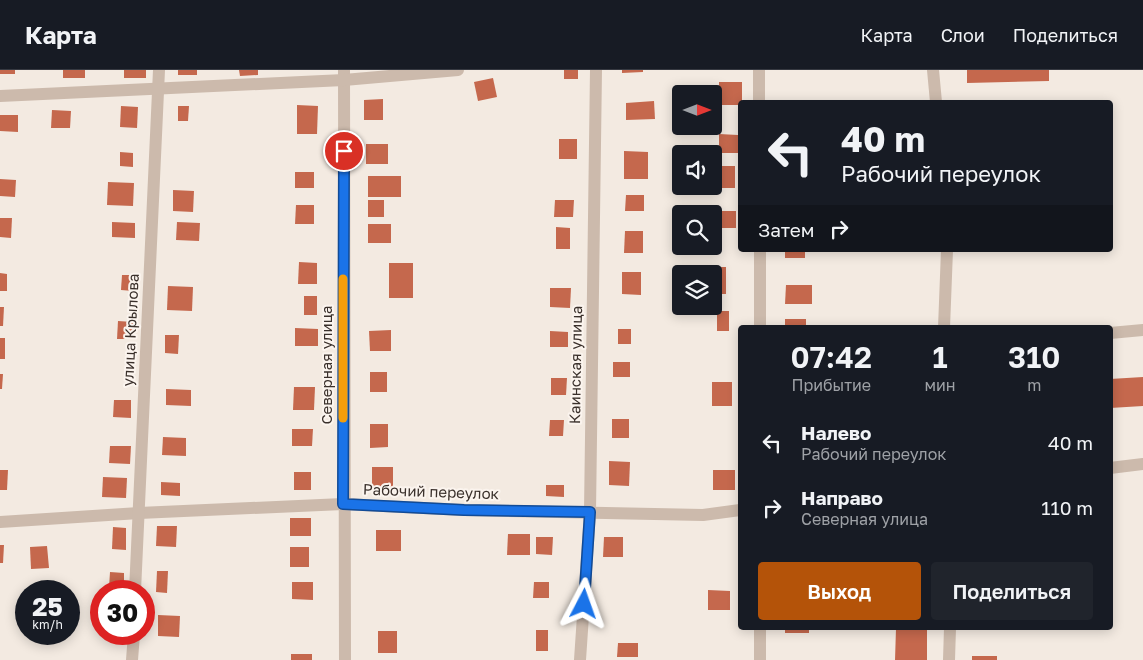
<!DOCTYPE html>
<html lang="ru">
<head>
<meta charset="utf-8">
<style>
	:root { --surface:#171b24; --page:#20242c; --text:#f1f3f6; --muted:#9ea1a6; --line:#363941; --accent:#b45309 }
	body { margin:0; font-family:"Golos Text",sans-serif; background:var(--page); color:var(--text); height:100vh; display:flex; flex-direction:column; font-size:19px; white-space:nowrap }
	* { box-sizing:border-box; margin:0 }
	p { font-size:16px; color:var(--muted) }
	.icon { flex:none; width:28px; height:28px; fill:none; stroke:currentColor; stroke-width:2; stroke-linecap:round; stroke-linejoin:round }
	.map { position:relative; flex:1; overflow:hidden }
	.details { position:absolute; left:738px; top:255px; width:375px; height:305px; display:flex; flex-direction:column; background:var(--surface); border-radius:5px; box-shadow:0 2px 12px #0003 }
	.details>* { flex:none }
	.hud { position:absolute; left:738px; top:30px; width:375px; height:152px; border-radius:5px; box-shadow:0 2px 12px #0003; background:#171b24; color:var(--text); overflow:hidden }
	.needle { width:32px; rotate:90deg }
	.fabs { position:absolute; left:672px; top:15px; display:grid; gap:10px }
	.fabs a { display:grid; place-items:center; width:50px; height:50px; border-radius:5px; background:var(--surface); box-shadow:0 2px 12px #0003; font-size:25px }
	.speed { position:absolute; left:15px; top:510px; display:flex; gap:10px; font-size:25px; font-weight:700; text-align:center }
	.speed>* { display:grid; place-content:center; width:65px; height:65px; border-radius:50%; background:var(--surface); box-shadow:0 2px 12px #0003; line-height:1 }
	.speed small { font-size:12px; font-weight:400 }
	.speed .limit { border:8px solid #d22; background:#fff; color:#111 }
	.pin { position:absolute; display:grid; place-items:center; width:42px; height:42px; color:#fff; margin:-21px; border:2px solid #fff; border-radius:50%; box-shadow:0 1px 5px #0007 }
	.me { position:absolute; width:55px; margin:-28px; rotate:4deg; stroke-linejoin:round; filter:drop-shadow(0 0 4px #0008) }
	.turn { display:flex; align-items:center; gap:18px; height:105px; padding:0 20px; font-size:22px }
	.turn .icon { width:65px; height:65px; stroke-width:2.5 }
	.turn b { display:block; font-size:35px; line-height:42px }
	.then { display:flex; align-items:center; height:48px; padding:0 20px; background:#0003; gap:10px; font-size:19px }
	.eta { display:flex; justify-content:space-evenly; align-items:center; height:85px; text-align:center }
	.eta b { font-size:30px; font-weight:600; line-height:35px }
	.action { display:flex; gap:10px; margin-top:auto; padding:10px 20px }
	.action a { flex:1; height:58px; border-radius:5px; background:var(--accent); color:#fff; font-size:20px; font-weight:600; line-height:58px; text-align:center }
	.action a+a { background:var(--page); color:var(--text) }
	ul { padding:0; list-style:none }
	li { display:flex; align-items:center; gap:15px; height:65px; padding:0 20px }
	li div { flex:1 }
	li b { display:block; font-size:19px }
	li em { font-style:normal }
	header { display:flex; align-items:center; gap:30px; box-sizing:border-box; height:70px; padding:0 25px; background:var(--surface); border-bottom:1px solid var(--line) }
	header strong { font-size:24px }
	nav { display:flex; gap:28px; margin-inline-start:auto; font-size:18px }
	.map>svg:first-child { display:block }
	.building { fill:#c5684d }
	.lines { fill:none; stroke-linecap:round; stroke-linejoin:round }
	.street { stroke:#ccbaac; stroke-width:12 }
	.route-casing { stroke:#114b97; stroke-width:12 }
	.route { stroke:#1a73e8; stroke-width:9 }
	.slow { stroke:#f59e0b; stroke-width:9 }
	.labels { text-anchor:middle; stroke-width:4; stroke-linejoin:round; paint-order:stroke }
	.street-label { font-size:15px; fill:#3a302b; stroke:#fbf4ee }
</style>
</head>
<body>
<header>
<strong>Карта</strong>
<nav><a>Карта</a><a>Слои</a><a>Поделиться</a></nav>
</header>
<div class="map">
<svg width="1143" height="590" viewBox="0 0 1143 590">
	<rect width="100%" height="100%" fill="#f3eae1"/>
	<g class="building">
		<rect x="0" y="0" width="15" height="4"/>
		<rect x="63" y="0" width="22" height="8"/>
		<rect x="124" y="0" width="22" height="8"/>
		<rect x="178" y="0" width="19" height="5"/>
		<polygon points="239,0 258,0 258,5 240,6"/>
		<rect x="564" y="0" width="14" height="9"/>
		<polygon points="622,0 643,0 643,2 622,3"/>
		<polygon points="967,0 1049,0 1049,11 967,13"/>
		<polygon points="493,8 497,27 478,31 474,12"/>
		<polygon points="719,12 742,12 742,32 740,32 740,35 719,35"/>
		<polygon points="383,29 383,50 364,50 364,30"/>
		<polygon points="654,31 655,49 626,50 626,33"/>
		<polygon points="297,35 318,36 317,64 297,64"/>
		<polygon points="121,36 138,37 137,58 120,57"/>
		<polygon points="178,36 189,36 188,51 178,51"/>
		<polygon points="52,40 71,41 70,58 51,58"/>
		<polygon points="0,45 18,45 18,62 0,61"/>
		<polygon points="719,64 738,65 738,83 719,83"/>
		<rect x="559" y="69" width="18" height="20"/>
		<rect x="366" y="74" width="22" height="20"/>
		<polygon points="624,81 648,82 648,109 624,109"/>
		<polygon points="120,82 133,83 133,97 120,96"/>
		<rect x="714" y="96" width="21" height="22"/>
		<rect x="295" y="102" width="19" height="16"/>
		<rect x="368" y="106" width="33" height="21"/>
		<polygon points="0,109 16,110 15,127 0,126"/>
		<polygon points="108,112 134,113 133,136 107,135"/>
		<polygon points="173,120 194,121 193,142 173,141"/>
		<polygon points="626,125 644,125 644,141 625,141"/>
		<rect x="368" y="130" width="16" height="17"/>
		<polygon points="555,130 574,130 573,147 554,147"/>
		<polygon points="296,135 314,135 314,154 295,154"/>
		<rect x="717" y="141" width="19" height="17"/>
		<polygon points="0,148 12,148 11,168 0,167"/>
		<polygon points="112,152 135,153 135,168 112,167"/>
		<polygon points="177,152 200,153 199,171 176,170"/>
		<rect x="368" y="154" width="23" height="19"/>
		<polygon points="556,157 570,158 570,179 556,179"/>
		<polygon points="625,161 643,161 643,183 624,183"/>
		<rect x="785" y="180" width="20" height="8"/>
		<polygon points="299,192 317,193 317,214 298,214"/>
		<rect x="389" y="193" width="24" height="35"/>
		<polygon points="704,197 726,197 726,224 714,224 714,204 703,204"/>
		<polygon points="622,202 641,202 641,225 622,224"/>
		<polygon points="0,203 7,204 7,221 0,221"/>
		<polygon points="122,205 134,205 133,221 121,220"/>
		<polygon points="786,215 812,215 812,234 785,234"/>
		<polygon points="168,216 193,217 192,241 167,240"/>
		<polygon points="550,218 571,218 570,238 550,237"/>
		<rect x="304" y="226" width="13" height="19"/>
		<polygon points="0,237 4,237 3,256 0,256"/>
		<rect x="717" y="241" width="12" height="20"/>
		<rect x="785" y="249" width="21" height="9"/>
		<polygon points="118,251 133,252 132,269 117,269"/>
		<polygon points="295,258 318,259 318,276 295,276"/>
		<rect x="618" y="259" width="13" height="15"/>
		<polygon points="391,260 391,281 370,281 369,261"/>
		<polygon points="550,261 568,262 568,277 550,277"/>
		<polygon points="165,265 179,265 178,284 165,283"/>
		<rect x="0" y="268" width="5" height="21"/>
		<rect x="613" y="292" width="17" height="15"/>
		<rect x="370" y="302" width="17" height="20"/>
		<polygon points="0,304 3,304 2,319 0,319"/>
		<polygon points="1143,307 1143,336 1110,338 1110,309"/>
		<polygon points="551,308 567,308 566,325 551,325"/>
		<rect x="712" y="312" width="20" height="24"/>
		<polygon points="294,317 315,317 314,340 293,340"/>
		<polygon points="166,319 191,320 191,336 166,335"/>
		<polygon points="114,330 131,330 131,348 113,347"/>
		<rect x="612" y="349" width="17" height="19"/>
		<polygon points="550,350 564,350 563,366 549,366"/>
		<polygon points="370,354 388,354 388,377 370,378"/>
		<polygon points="292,359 313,359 312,376 292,376"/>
		<polygon points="163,367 186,368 186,386 162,385"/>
		<polygon points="110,376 131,376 130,394 109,393"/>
		<polygon points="609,391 630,392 629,416 609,415"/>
		<polygon points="372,397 393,397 393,419 372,420"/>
		<polygon points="0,400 8,400 7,420 0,420"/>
		<rect x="713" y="400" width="22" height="20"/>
		<rect x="294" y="402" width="17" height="18"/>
		<polygon points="103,407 127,408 126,428 102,427"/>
		<polygon points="161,412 180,413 180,426 161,425"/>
		<polygon points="546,415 564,415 564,427 546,426"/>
		<rect x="290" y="448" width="21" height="18"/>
		<polygon points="157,456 177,456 176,477 156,476"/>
		<polygon points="113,457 126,458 126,480 112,479"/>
		<rect x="376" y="460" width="25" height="21"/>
		<polygon points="508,464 530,464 530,485 507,485"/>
		<polygon points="536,467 553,467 552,485 536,484"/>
		<polygon points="604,467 623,467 623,487 603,487"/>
		<polygon points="0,475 4,475 3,493 0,493"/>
		<polygon points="47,476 49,498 31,499 30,477"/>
		<rect x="290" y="477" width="19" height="20"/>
		<polygon points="157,501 168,501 167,523 156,522"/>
		<polygon points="110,502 124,503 124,519 109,518"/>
		<polygon points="292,512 313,512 313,530 292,529"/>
		<polygon points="534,512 549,512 549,528 533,528"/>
		<polygon points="708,520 730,521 730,540 708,540"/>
		<polygon points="158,545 180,546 179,567 158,566"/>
		<rect x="785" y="558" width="24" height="5"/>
		<polygon points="896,558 927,558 927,590 895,590"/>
		<rect x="536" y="560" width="12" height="21"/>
		<rect x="378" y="561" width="19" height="22"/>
		<polygon points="618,573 638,573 638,587 617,587"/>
		<rect x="291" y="584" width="21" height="6"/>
		<rect x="972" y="586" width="25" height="4"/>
	</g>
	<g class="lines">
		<g class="street">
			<polyline points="344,0 345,590"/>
			<polyline points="759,0 759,32"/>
			<polyline points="933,0 936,32"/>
			<polyline points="0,26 344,10 458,0"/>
			<polyline points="760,180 760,258"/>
			<polyline points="944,258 947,180"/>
			<polyline points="1110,263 1143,260"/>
			<polyline points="1110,398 1143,394"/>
			<polyline points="0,452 139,443 343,434 464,440 703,445 740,440"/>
			<polyline points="135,521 159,0"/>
			<polyline points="132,590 134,564"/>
			<polyline points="580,590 590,442 596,0"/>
			<polyline points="760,590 760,558"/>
			<polyline points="949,590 950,558"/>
		</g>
	</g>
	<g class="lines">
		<defs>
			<polyline id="route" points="344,81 343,434 464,440 590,442 584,534"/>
		</defs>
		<use href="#route" class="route-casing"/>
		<use href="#route" class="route"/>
		<polyline class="slow" points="343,209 343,348"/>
	</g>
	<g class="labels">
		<g class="street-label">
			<text transform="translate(131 260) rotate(-87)" y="5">улица Крылова</text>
			<text transform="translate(327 295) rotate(-90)" y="5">Северная улица</text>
			<text transform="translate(576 295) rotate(-89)" y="5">Каинская улица</text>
			<text transform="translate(431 422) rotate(2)" y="5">Рабочий переулок</text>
		</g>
	</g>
</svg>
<div class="fabs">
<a><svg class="needle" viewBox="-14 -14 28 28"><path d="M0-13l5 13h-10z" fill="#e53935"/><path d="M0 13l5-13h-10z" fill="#9ea1a6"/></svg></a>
<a><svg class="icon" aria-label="sound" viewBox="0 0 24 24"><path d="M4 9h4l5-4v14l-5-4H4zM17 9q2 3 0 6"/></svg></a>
<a><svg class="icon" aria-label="search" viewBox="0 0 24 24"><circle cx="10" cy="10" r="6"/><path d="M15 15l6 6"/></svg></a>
<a><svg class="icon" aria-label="layers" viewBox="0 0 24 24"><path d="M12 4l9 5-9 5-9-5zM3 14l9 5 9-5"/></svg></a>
</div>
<div class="speed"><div>25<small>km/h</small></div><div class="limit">30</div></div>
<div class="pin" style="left:344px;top:81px;background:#d93025"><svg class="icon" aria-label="arrive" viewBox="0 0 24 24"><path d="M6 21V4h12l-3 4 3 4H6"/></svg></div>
<svg class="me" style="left:584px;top:534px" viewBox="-20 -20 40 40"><path d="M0-17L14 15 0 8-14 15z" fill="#1a73e8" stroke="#fff" stroke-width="4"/></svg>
<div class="hud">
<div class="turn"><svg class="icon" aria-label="left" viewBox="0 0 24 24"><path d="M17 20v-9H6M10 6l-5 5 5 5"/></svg><div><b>40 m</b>Рабочий переулок</div></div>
<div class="then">Затем<svg class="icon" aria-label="right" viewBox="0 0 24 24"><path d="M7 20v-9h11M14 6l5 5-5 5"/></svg></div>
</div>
<section class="details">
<div class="eta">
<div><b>07:42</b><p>Прибытие</p></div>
<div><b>1</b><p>мин</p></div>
<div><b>310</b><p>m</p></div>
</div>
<ul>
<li><svg class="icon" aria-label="left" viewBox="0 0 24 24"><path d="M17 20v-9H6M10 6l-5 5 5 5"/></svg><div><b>Налево</b><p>Рабочий переулок</p></div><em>40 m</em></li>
<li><svg class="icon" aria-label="right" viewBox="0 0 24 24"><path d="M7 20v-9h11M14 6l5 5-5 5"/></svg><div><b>Направо</b><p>Северная улица</p></div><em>110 m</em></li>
</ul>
<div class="action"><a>Выход</a><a>Поделиться</a></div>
</section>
</div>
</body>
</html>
